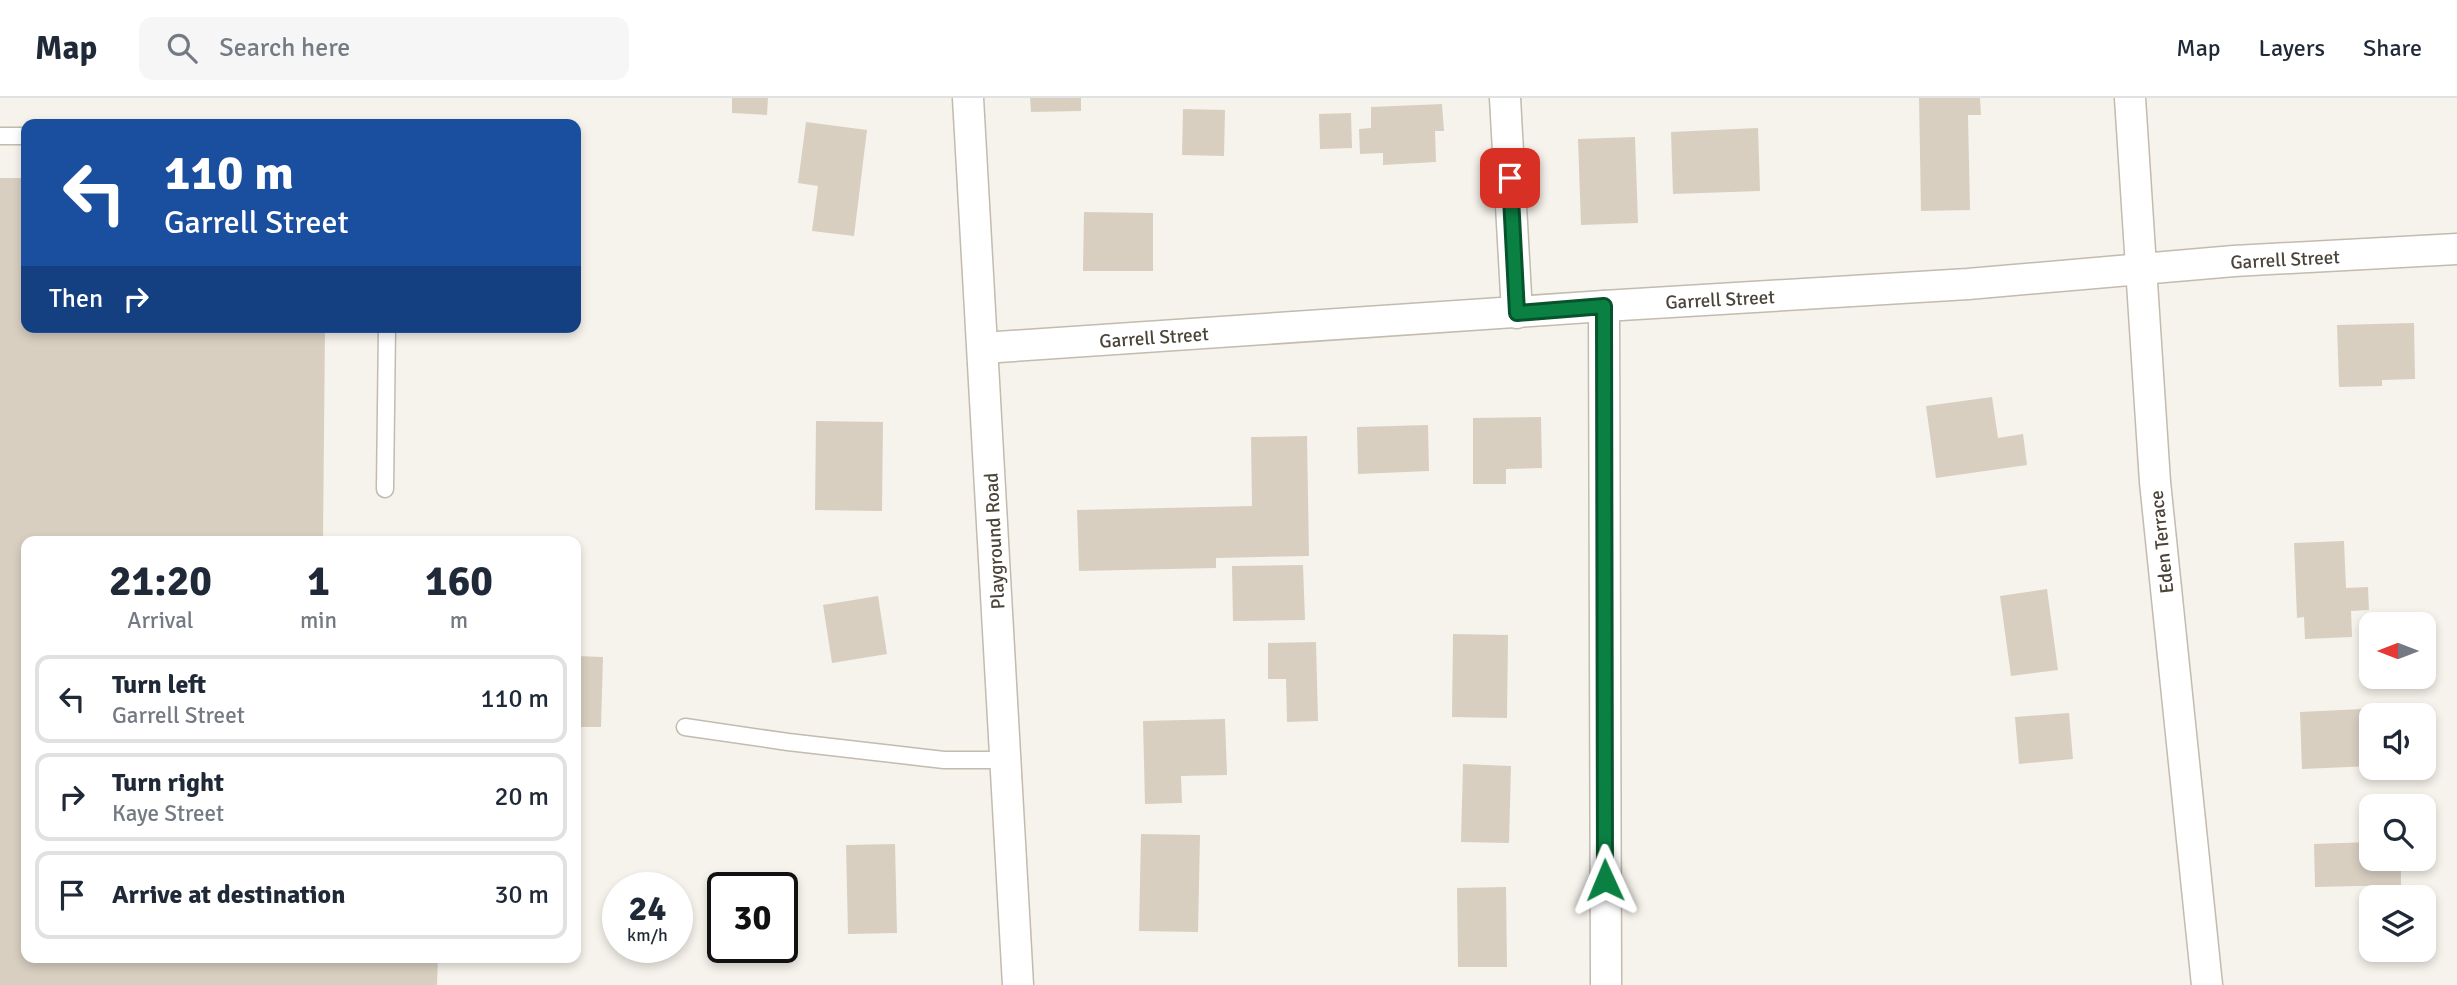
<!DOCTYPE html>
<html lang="en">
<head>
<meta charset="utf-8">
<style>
	:root { --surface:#fff; --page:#f6f6f7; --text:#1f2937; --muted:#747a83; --line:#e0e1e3 }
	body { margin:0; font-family:Signika,sans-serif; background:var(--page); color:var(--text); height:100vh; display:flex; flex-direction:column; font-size:26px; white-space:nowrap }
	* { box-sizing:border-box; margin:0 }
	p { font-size:23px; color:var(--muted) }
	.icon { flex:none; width:38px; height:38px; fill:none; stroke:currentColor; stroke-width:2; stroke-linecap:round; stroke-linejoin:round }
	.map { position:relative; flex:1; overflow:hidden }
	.sheet { position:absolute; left:21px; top:438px; width:560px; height:427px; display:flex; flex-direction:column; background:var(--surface); border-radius:14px; box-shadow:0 4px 10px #0003 }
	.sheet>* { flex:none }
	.guide { position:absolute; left:21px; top:21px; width:560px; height:214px; border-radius:14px; box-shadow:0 4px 10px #0003; background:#1a4fa0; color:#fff; overflow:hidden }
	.needle { width:46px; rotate:270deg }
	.fabs { position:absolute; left:2359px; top:514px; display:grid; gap:14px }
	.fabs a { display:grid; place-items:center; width:77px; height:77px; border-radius:14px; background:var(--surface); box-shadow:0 4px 10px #0003; font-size:35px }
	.speed { position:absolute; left:602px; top:774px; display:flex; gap:14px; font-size:35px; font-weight:700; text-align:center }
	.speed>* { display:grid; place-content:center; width:91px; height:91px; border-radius:50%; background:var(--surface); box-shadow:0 4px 10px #0003; line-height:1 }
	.speed small { font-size:18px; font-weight:400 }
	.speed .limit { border:4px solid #111; border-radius:10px; background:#fff; color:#111 }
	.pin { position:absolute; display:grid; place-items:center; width:60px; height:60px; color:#fff; margin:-30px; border-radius:14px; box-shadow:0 4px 10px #0006 }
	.me { position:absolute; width:77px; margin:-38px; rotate:359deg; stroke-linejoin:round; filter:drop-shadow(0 0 5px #0008) }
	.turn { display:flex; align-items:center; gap:24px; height:147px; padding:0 28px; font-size:32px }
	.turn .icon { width:91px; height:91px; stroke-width:2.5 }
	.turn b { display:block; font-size:49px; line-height:60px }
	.then { display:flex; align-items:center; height:66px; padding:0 28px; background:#0003; gap:14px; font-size:26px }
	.eta { display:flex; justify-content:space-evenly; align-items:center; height:119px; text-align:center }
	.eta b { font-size:42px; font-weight:700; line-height:49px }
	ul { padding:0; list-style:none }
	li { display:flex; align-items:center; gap:21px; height:88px; margin:0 14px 10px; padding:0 14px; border:4px solid var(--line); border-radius:14px }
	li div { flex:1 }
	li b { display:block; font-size:26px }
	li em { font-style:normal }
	header { display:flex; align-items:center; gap:42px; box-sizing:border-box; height:98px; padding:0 35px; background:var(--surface); border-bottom:2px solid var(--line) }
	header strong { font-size:33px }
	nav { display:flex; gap:38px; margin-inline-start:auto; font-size:24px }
	.search { width:490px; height:63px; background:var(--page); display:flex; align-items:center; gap:18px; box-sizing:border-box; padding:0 24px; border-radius:14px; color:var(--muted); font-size:26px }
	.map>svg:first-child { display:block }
	.building { fill:#d8cfc1 }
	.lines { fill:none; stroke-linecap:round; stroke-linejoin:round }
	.lane-casing { stroke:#c2bbae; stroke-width:19 }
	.street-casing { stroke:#c2bbae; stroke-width:33 }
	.lane { stroke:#fff; stroke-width:16 }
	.street { stroke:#fff; stroke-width:30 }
	.route-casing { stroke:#07532c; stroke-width:18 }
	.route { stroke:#0b8043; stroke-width:12 }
	.labels { text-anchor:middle; stroke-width:5; stroke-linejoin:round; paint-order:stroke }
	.street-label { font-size:19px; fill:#4b4439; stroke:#fff }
</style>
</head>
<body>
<header>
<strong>Map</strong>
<div class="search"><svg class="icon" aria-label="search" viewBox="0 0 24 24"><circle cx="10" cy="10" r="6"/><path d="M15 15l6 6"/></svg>Search here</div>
<nav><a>Map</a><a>Layers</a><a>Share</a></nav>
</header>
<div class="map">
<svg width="2457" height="887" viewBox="0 0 2457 887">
	<rect width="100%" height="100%" fill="#f6f3ec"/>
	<g class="building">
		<polygon points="732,0 768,0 767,17 732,15"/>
		<polygon points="1030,0 1081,0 1081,13 1031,14"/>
		<polygon points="1919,0 1980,0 1981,17 1968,17 1970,112 1921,113"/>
		<polygon points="1442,6 1444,33 1435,33 1436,64 1383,67 1383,55 1360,56 1359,31 1371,30 1371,9"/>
		<polygon points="1183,11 1225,12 1224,58 1182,57"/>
		<polygon points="1351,15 1352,50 1320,51 1319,16"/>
		<polygon points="806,24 867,32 854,138 812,133 818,88 798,85"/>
		<polygon points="1758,30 1760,93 1673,96 1671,34"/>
		<polygon points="1635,39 1638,125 1581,127 1578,41"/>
		<polygon points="0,80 26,80 26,229 325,229 323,443 26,443 26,859 438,859 437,887 0,887"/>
		<polygon points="1084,114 1153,115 1153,173 1083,173"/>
		<polygon points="2414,225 2415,281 2382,282 2382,288 2339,289 2337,227"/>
		<polygon points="1992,299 1998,340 2023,336 2027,367 1936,380 1926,308"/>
		<polygon points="1541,319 1542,370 1506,371 1506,386 1473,386 1473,320"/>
		<polygon points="816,323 883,324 882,413 815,412"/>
		<polygon points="1428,327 1429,373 1358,376 1357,329"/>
		<polygon points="1307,338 1309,458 1216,460 1216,470 1079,473 1077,412 1252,408 1251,339"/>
		<polygon points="2344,443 2346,490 2368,489 2369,512 2351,513 2352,539 2305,541 2304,519 2297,520 2294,445"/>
		<polygon points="1303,467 1305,522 1233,523 1232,468"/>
		<polygon points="2047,491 2058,572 2011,578 2000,498"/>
		<polygon points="878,498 887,556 832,565 823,507"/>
		<polygon points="1453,536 1508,537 1507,620 1452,619"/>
		<polygon points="1316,544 1318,623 1287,624 1286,581 1268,581 1268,545"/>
		<polygon points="576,558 603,559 601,629 576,629"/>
		<polygon points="2382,610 2383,618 2371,618 2371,668 2302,671 2300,614"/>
		<polygon points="2069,615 2073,661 2019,666 2015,619"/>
		<polygon points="1225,621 1227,677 1181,678 1182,705 1145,706 1143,623"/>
		<polygon points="1463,666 1511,668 1509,745 1461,744"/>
		<polygon points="1141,736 1200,737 1198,834 1139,833"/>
		<polygon points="2371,744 2371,761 2401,761 2401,787 2315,789 2314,746"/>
		<polygon points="895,746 897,835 848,836 846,747"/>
		<polygon points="1506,789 1507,869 1458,869 1457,790"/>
	</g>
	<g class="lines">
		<defs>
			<g id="lane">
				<polyline points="0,38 26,38"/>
				<polyline points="385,391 387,229"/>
				<polyline points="685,629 788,644 944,662 1006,662"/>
			</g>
			<g id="street">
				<polyline points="968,0 1018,887"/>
				<polyline points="1505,0 1517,215"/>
				<polyline points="2130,0 2155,384 2207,887"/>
				<polyline points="1604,208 1606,887"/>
				<polyline points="983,250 1604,208 1968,186 2234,163 2457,151"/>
			</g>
		</defs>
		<use href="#lane" class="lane-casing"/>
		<use href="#street" class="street-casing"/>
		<use href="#lane" class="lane"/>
		<use href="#street" class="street"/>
	</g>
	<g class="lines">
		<defs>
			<polyline id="route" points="1510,80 1517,215 1604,208 1605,782"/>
		</defs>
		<use href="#route" class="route-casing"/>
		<use href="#route" class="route"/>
	</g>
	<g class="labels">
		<g class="street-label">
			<text transform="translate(2285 161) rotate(-3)" y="7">Garrell Street</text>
			<text transform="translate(1720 201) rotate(-3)" y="7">Garrell Street</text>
			<text transform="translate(1154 239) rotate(-4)" y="7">Garrell Street</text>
			<text transform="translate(994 443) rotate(-93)" y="7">Playground Road</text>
			<text transform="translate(2161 444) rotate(-96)" y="7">Eden Terrace</text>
		</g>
	</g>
</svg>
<div class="fabs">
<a><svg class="needle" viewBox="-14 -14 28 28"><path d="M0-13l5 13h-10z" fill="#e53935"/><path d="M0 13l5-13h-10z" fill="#747a83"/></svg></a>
<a><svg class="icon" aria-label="sound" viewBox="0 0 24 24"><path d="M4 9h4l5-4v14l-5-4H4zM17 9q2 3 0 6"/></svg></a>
<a><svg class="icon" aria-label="search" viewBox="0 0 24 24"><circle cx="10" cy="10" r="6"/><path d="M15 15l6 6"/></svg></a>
<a><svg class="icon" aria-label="layers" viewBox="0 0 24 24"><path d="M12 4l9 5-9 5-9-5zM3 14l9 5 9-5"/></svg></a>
</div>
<div class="speed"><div>24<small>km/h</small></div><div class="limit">30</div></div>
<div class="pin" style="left:1510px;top:80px;background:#d93025"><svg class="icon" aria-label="arrive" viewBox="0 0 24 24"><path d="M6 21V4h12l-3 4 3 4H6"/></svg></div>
<svg class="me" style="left:1605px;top:782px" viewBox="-20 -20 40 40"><path d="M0-17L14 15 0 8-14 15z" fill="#0b8043" stroke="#fff" stroke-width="4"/></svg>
<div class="guide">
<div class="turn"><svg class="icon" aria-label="left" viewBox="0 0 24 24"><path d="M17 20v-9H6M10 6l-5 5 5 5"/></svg><div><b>110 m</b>Garrell Street</div></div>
<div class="then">Then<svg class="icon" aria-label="right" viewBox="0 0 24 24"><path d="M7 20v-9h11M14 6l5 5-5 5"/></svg></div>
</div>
<section class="sheet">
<div class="eta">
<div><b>21:20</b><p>Arrival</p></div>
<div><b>1</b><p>min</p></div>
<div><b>160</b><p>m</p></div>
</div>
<ul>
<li><svg class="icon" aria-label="left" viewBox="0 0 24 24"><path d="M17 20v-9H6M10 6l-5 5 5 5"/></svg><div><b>Turn left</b><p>Garrell Street</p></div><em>110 m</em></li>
<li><svg class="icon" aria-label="right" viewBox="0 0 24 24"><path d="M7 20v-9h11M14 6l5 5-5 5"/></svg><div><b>Turn right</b><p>Kaye Street</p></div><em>20 m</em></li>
<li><svg class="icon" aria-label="arrive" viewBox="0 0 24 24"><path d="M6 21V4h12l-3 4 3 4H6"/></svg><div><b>Arrive at destination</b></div><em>30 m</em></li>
</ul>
</section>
</div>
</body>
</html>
